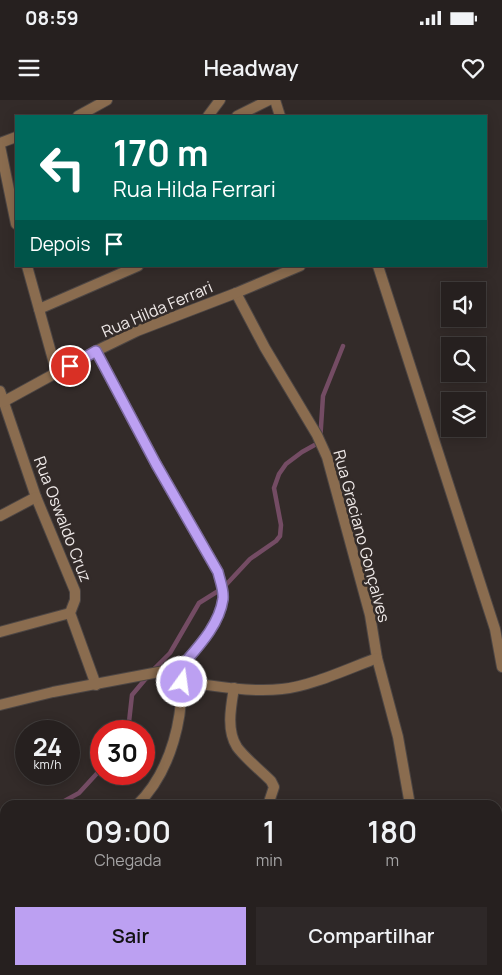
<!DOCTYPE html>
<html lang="pt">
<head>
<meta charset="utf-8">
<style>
	:root { --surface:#26201f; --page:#2e2828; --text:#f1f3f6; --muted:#a4a3a4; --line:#423e3d; --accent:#bca0f2 }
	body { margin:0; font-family:Manrope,sans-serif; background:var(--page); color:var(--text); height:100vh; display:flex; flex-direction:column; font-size:19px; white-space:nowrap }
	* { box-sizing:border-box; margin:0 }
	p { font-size:16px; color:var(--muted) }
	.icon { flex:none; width:28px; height:28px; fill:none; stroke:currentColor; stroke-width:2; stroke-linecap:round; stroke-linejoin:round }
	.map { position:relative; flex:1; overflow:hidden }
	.side { position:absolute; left:0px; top:700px; width:502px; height:175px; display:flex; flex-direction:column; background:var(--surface); border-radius:15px 15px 0 0; box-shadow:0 2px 12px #0003,0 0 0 1px var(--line) }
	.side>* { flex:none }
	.guide { position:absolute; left:15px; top:15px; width:472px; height:152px; border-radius:0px; box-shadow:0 2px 12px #0003,0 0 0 1px var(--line); background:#00695c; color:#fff; overflow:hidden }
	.tools { position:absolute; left:441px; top:182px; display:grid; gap:10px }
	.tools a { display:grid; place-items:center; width:45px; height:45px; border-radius:0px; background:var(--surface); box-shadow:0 2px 12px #0003,0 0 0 1px var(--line); font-size:25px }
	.speed { position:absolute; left:15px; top:620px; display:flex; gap:10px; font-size:25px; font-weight:700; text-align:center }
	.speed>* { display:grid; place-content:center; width:65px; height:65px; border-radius:50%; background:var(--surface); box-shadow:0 2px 12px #0003,0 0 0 1px var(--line); line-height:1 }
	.speed small { font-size:12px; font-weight:400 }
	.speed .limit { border:8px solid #d22; background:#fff; color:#111 }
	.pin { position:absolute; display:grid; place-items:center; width:42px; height:42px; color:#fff; margin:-21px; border:2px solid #fff; border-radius:50%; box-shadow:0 1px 5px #0007 }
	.me { position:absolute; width:55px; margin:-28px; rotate:14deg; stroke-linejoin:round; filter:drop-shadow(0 0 4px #0008) }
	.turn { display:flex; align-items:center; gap:18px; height:105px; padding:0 15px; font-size:22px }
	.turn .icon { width:65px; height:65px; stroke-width:2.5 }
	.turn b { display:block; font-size:35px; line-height:42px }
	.then { display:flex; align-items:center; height:48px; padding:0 15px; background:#0003; gap:10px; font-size:19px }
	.eta { display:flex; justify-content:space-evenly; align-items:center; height:85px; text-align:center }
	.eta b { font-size:30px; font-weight:600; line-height:35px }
	.cta { display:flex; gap:10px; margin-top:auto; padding:10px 15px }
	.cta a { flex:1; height:58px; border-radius:0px; background:var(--accent); color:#111; font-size:20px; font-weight:600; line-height:58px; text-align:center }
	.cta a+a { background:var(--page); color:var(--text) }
	.status { display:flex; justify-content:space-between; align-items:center; height:35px; padding:0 25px; background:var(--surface); direction:ltr }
	.status svg { height:14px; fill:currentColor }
	header { display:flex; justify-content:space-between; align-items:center; height:65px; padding:0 15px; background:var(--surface); font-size:22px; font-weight:600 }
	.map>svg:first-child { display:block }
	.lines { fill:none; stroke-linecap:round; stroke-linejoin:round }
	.stream { stroke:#744c64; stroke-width:4.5 }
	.minor-casing { stroke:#4d4644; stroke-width:12 }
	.secondary-casing { stroke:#4d4644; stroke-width:12 }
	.minor { stroke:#8a6c4f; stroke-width:10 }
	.secondary { stroke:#be8f60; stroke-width:10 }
	.route-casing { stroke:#7a689d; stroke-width:12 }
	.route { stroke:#bca0f2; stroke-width:9 }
	.labels { text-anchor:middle; stroke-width:5; stroke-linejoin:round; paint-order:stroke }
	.street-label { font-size:16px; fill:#efe9e8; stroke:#332b29 }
</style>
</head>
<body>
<div class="status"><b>08:59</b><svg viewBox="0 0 49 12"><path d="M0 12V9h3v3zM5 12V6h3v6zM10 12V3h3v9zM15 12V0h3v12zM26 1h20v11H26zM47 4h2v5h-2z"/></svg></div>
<header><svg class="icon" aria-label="menu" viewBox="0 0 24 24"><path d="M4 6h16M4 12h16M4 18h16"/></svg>Headway<svg class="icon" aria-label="heart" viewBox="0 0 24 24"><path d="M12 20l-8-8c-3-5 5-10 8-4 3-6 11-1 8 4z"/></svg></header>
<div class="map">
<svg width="502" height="875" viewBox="0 0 502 875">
	<rect width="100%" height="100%" fill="#332b29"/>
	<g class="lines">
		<g class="stream">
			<polyline points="153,570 170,553 199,503 223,488 250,459 276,441 280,436 281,425 274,388 279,374 286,364 302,352 320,342 323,296 343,246"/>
			<polyline points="128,631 132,595 148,576"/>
			<polyline points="57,705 79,693 101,669"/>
			<polyline points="0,728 5,725"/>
		</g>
		<defs>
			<g id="minor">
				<polyline points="275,0 280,16"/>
				<polyline points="78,16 107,0"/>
				<polyline points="208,16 220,0"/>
				<polyline points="237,16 269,0"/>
				<polyline points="0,43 16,37"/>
				<polyline points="0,46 16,124"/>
				<polyline points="27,166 57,274"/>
				<polyline points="378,166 495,529 502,567"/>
				<polyline points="236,193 265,248 317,335 327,357 370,515 377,558 398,637 410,705"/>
				<polyline points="39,209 138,166"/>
				<path d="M96 251 156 364 218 472C220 481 224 490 223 499 219 526 197 548 180 568 186 614 171 672 137 705"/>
				<polyline points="0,291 36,397 75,491 75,500 70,513 96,585"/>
				<polyline points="3,302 96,251 137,231 236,193 300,166"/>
				<polyline points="0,416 36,397"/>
				<polyline points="0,532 70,513"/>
				<path d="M182 582C214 585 249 593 282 589 309 587 350 568 377 558"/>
				<path d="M234 588C231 606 226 630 237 647 244 657 261 671 271 681L274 687 268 705"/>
				<polyline points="0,605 53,592 180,568"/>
				<polyline points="272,875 272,870"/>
			</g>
			<g id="secondary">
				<polyline points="0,784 5,785"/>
				<polyline points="498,861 502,862"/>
			</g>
		</defs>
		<use href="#minor" class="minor-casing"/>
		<use href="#secondary" class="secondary-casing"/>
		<use href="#minor" class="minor"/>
		<use href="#secondary" class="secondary"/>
	</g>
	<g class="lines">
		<defs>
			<path id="route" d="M70 266 96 251 156 364 218 472C220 481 224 490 223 499 219 526 197 548 180 568L182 582"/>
		</defs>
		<use href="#route" class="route-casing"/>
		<use href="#route" class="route"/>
	</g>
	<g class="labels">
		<g class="street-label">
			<text transform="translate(157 209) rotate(-23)" y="6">Rua Hilda Ferrari</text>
			<text transform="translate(63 419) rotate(69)" y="6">Rua Oswaldo Cruz</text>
			<text transform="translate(362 436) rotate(75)" y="6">Rua Graciano Gonçalves</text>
		</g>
	</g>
</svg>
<div class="tools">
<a><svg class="icon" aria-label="sound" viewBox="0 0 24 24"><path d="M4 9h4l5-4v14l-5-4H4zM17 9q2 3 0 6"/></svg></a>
<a><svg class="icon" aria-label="search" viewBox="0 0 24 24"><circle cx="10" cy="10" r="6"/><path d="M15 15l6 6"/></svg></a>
<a><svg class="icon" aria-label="layers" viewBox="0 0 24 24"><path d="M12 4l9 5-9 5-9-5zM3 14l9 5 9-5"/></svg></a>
</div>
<div class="speed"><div>24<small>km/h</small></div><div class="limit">30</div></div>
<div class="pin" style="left:70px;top:266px;background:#d93025"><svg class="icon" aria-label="arrive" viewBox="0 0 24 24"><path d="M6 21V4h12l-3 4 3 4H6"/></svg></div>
<svg class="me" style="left:182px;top:582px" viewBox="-20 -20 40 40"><circle r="17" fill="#bca0f2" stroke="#fff" stroke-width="3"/><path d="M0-11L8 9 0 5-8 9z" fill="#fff"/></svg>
<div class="guide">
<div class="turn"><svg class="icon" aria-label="left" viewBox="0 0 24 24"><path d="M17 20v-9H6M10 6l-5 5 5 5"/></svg><div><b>170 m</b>Rua Hilda Ferrari</div></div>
<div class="then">Depois<svg class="icon" aria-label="arrive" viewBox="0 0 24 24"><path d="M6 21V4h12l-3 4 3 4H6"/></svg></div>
</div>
<section class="side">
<div class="eta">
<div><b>09:00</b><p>Chegada</p></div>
<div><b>1</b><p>min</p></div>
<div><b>180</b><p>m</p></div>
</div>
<div class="cta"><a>Sair</a><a>Compartilhar</a></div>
</section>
</div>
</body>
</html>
